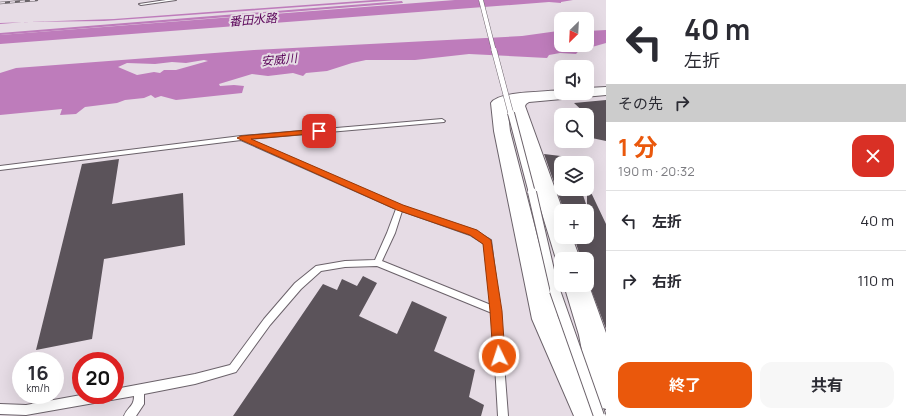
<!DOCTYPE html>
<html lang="ja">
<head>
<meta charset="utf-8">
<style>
	:root { --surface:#fff; --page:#f7f7f7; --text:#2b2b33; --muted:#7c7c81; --line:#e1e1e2; --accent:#ea580c }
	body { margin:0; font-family:Manrope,"Noto Sans JP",sans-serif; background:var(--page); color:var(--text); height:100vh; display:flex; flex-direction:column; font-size:15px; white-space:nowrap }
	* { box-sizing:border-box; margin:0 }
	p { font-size:13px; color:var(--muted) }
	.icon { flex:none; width:22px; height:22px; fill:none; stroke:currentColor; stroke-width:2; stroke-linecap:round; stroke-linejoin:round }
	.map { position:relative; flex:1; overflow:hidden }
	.side { display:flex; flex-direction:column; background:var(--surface); width:300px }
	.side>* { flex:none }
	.banner { background:#fff; color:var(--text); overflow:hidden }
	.needle { width:26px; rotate:204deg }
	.controls { position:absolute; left:554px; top:12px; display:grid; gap:8px }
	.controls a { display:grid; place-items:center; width:40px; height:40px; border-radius:8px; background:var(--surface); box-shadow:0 4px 16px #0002; font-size:20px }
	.speed { position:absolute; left:12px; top:352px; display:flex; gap:8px; font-size:20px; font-weight:700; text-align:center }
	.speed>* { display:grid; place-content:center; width:52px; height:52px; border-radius:50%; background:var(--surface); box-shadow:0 4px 16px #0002; line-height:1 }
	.speed small { font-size:10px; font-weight:400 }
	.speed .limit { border:6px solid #d22; background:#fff; color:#111 }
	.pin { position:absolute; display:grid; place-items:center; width:34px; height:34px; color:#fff; margin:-17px; border-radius:8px; box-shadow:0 2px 6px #0006 }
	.me { position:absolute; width:44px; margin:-22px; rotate:356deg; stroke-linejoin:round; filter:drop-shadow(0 0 3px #0008) }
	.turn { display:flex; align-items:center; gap:14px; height:84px; padding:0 12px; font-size:18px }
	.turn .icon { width:52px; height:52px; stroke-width:2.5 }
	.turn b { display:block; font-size:28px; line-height:34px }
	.then { display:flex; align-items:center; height:38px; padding:0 12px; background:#0003; gap:8px; font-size:15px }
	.round { display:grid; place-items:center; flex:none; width:42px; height:42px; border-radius:12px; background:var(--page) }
	.headline { display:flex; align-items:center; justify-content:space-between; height:68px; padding:0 12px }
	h1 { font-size:24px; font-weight:700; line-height:30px; color:var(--accent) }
	.action { display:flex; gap:8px; margin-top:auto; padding:8px 12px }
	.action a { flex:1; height:46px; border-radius:12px; background:var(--accent); color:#fff; font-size:16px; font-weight:700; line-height:46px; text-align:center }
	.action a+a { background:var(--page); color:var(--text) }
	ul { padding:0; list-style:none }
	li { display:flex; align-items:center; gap:12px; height:60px; padding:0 12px; border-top:1px solid var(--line) }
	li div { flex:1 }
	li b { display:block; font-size:15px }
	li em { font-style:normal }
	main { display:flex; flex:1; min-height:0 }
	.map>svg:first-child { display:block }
	.water { fill:#be7cbb; fill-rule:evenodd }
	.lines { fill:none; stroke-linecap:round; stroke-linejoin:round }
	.stream { fill:#be7cbb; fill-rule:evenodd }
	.building { fill:#5b535a }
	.lane-casing { stroke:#6b626a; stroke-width:2 }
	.secondary-casing { stroke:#6b626a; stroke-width:2 }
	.lane { fill:#fff; fill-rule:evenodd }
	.secondary { fill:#fff; fill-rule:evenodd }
	.rail-casing { stroke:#6a6469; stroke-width:2.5 }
	.rail { stroke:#e6dce5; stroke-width:1.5; stroke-dasharray:5; stroke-linecap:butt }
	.lane-bridge-far4-casing { stroke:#6b626a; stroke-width:5; stroke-linecap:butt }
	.lane-bridge-far3-casing { stroke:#6b626a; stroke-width:6; stroke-linecap:butt }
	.lane-bridge-far2-casing { stroke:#6b626a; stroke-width:8; stroke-linecap:butt }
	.lane-bridge-far1-casing { stroke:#6b626a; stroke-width:10; stroke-linecap:butt }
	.lane-bridge-casing { stroke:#6b626a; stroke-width:12; stroke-linecap:butt }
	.lane-bridge-far4 { stroke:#fff; stroke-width:4 }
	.lane-bridge-far3 { stroke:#fff; stroke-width:5 }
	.lane-bridge-far2 { stroke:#fff; stroke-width:6 }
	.lane-bridge-far1 { stroke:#fff; stroke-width:8 }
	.lane-bridge { stroke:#fff; stroke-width:10 }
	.route { fill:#ea580c; stroke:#983908 }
	.labels { text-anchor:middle; stroke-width:4; stroke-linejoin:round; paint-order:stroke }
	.far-water-label { font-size:12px; font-style:italic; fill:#5a0459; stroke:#e6dce5 }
</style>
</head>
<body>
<main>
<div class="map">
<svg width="606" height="416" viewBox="0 0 606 416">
	<rect width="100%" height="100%" fill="#e6dce5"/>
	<g class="water">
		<polygon points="374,0 398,0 104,21 25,22 0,24 0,23 114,19"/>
		<polygon points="455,0 573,0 561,2 561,3 549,2 0,44 0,35"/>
		<path d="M606 30V43L592 47 583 46 576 54 560 53 549 55 547 58 469 54 415 60H366L352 63 327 71 306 73 303 76 293 73 268 76 252 74 219 84 220 86 234 85 244 86 242 93 176 100 161 96 155 98 151 95 144 98 125 100 117 103 85 107 76 114 60 115 62 109 0 115V73L16 68 254 50 522 36 558 31H561V45H587V31ZM204 60 208 61 176 70H164L160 73 154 72 137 75 118 67 127 63 155 64 172 62 186 63Z"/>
	</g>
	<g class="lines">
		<polygon class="stream" points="402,1 403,3 0,35 0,33"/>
	</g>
	<g class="building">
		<polygon points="606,100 606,141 587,137 587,115 574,103"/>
		<polygon points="544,154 569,157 572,163 561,163 561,189 581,189 587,207 587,184 606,224 606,329 587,279 587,259 581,259 574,237 587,237 587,211 564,211"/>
		<polygon points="119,159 112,204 183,193 185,245 104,259 92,339 36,350 82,164"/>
		<polygon points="363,276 377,283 359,316 397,334 412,301 447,317 434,351 475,370 469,397 484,405 481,416 233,416 323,284 337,290 342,279 357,286"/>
	</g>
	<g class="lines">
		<defs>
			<g id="lane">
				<polygon points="166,0 176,0 141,5 139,4"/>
				<path d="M442 119 445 121 444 122 248 139 402 206 476 231 491 240 500 311 508 416H498L492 313 377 266 345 267 321 271 301 289 270 325 236 372 195 384 144 394V404L136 416H124C128 406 134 407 134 396L26 415 0 414V404L26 405 81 395H115V389L195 374 230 365 264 319 295 283 316 266 345 261 375 260 387 233 396 209 241 140 0 170V166L241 136ZM402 211 470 235 484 244 491 305 382 261 395 233Z"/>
			</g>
			<path id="secondary" d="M606 87V95L529 102 526 104 525 106 563 211H561V237H572L580 259H561V266L556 259 509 106 510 104 507 105 510 131 558 317 587 377 579 335 564 285H587V280L606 333V409L603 408 606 416H574L532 319 494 131 491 103C499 91 546 92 561 90V93H587V88Z"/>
		</defs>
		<use href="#lane" class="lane-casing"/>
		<use href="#secondary" class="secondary-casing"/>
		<use href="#lane" class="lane"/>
		<use href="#secondary" class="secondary"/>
		<defs>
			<polyline id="rail" points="0,3 37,0"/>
		</defs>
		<use href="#rail" class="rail-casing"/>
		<use href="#rail" class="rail"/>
		<defs>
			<polyline id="lane-bridge-far4" points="481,0 494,51"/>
			<polyline id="lane-bridge-far3" points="494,50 511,114"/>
			<polyline id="lane-bridge-far2" points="511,113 532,193"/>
			<polyline id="lane-bridge-far1" points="532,192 555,292"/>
			<polyline id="lane-bridge" points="555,291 599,416"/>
		</defs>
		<use href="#lane-bridge-far4" class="lane-bridge-far4-casing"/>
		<use href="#lane-bridge-far3" class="lane-bridge-far3-casing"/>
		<use href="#lane-bridge-far2" class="lane-bridge-far2-casing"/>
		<use href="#lane-bridge-far1" class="lane-bridge-far1-casing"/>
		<use href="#lane-bridge" class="lane-bridge-casing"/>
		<use href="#lane-bridge-far4" class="lane-bridge-far4"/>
		<use href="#lane-bridge-far3" class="lane-bridge-far3"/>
		<use href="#lane-bridge-far2" class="lane-bridge-far2"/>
		<use href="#lane-bridge-far1" class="lane-bridge-far1"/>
		<use href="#lane-bridge" class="lane-bridge"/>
	</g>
	<polygon class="route" points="319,129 322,131 321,133 251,139 403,205 477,230 491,240 502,311 505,356 503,360 499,362 495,360 493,356 490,311 483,244 470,235 397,210 237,138 241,136"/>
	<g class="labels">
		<g class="far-water-label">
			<text transform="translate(253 20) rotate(-5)" y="4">番田水路</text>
			<text transform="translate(279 60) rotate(-6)" y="4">安威川</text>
		</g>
	</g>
</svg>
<div class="controls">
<a><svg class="needle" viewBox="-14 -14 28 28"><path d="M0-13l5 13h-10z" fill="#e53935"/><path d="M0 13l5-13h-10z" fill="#7c7c81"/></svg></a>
<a><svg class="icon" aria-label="sound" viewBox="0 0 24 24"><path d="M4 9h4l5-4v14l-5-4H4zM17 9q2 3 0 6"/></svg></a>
<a><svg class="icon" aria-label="search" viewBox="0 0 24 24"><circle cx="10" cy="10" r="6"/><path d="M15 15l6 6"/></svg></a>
<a><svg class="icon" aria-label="layers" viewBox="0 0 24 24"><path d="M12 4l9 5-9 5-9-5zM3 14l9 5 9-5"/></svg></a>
<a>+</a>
<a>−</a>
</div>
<div class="speed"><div>16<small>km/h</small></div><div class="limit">20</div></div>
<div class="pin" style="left:319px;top:131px;background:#d93025"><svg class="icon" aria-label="arrive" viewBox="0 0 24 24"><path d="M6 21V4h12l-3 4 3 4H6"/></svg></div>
<svg class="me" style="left:499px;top:356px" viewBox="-20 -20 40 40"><circle r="17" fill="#ea580c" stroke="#fff" stroke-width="3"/><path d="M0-11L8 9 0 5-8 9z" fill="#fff"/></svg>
</div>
<section class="side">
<div class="banner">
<div class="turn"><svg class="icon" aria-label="left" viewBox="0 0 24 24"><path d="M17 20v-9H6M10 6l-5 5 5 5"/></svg><div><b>40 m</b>左折</div></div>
<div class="then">その先<svg class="icon" aria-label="right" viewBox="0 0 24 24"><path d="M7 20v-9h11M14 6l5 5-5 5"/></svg></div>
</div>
<div class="headline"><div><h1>1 分</h1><p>190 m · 20:32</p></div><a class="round" style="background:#d93025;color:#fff"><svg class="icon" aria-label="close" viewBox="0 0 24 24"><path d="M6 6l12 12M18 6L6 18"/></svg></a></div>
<ul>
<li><svg class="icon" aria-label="left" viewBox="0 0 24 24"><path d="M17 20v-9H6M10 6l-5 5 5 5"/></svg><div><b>左折</b></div><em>40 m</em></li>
<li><svg class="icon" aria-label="right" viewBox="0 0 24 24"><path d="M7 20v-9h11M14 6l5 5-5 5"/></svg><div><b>右折</b></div><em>110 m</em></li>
</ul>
<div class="action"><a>終了</a><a>共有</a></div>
</section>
</main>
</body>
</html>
